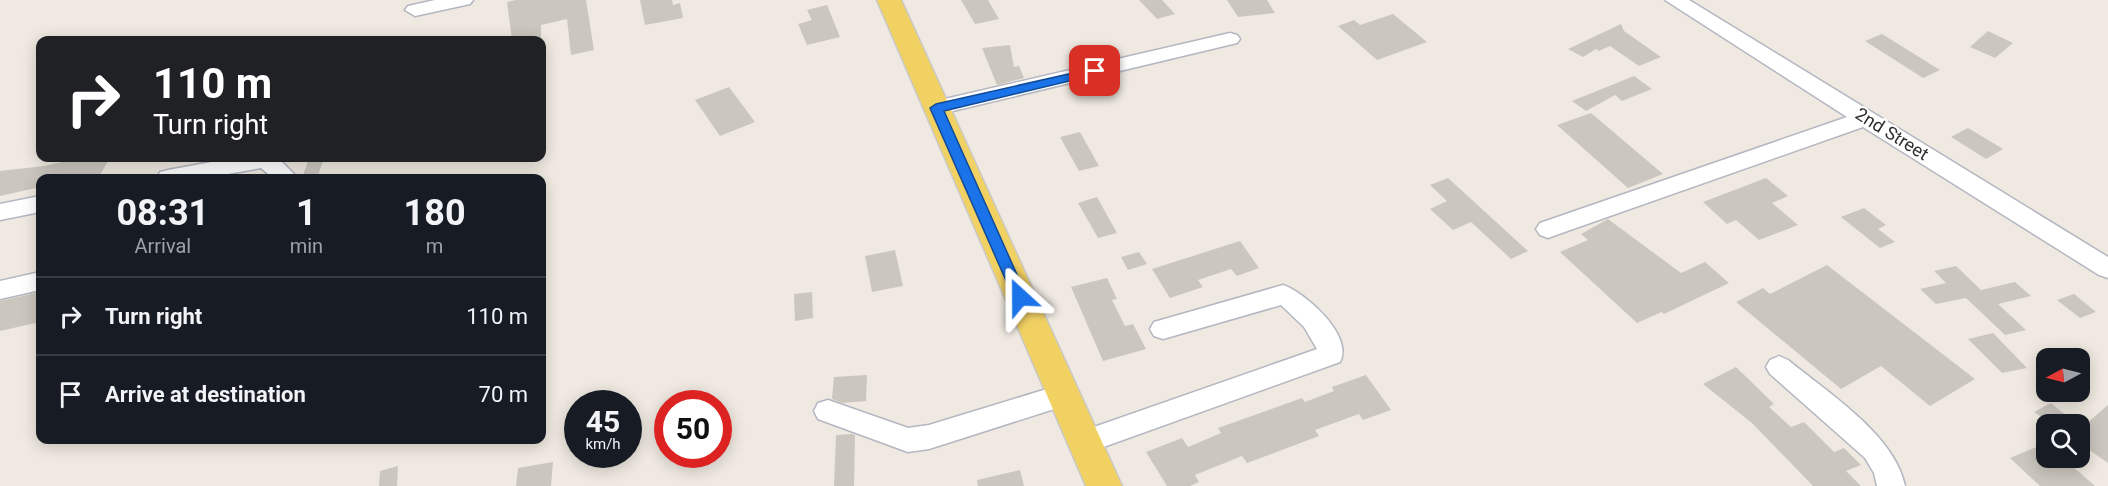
<!DOCTYPE html>
<html lang="en">
<head>
<meta charset="utf-8">
<style>
	:root { --surface:#171b24; --page:#242831; --text:#f1f3f6; --muted:#9ea1a6; --line:#363941 }
	body { margin:0; font-family:Roboto,sans-serif; background:var(--page); color:var(--text); height:100vh; display:flex; flex-direction:column; font-size:22px; white-space:nowrap }
	* { box-sizing:border-box; margin:0 }
	p { font-size:20px; color:var(--muted) }
	.icon { flex:none; width:33px; height:33px; fill:none; stroke:currentColor; stroke-width:2; stroke-linecap:round; stroke-linejoin:round }
	.map { position:relative; flex:1; overflow:hidden }
	.panel { position:absolute; left:36px; top:174px; width:510px; height:270px; display:flex; flex-direction:column; background:var(--surface); border-radius:12px; box-shadow:0 3px 15px #0003 }
	.panel>* { flex:none }
	.banner { position:absolute; left:36px; top:36px; width:510px; height:126px; border-radius:12px; box-shadow:0 3px 15px #0003; background:#202124; color:#fff; overflow:hidden }
	.needle { width:39px; rotate:263deg }
	.tools { position:absolute; left:2036px; top:348px; display:grid; gap:12px }
	.tools a { display:grid; place-items:center; width:54px; height:54px; border-radius:12px; background:var(--surface); box-shadow:0 3px 15px #0003; font-size:30px }
	.speed { position:absolute; left:564px; top:390px; display:flex; gap:12px; font-size:30px; font-weight:700; text-align:center }
	.speed>* { display:grid; place-content:center; width:78px; height:78px; border-radius:50%; background:var(--surface); box-shadow:0 3px 15px #0003; line-height:1 }
	.speed small { font-size:15px; font-weight:400 }
	.speed .limit { border:9px solid #d22; background:#fff; color:#111 }
	.pin { position:absolute; display:grid; place-items:center; width:51px; height:51px; color:#fff; margin:-26px; border-radius:12px; box-shadow:0 3px 9px #0006 }
	.me { position:absolute; width:66px; margin:-33px; rotate:336deg; stroke-linejoin:round; filter:drop-shadow(0 0 4px #0008) }
	.turn { display:flex; align-items:center; gap:21px; height:126px; padding:0 18px; font-size:27px }
	.turn .icon { width:78px; height:78px; stroke-width:2.5 }
	.turn b { display:block; font-size:42px; line-height:51px }
	.eta { display:flex; justify-content:space-evenly; align-items:center; height:102px; text-align:center }
	.eta b { font-size:36px; font-weight:700; line-height:42px }
	ul { padding:0; list-style:none }
	li { display:flex; align-items:center; gap:18px; height:78px; padding:0 18px; border-top:2px solid var(--line) }
	li div { flex:1 }
	li b { display:block; font-size:22px }
	li em { font-style:normal }
	.map>svg:first-child { display:block }
	.building { fill:#cbc7bf }
	.lines { fill:none; stroke-linecap:round; stroke-linejoin:round }
	.minor-casing { stroke:#b4b7c1; stroke-width:3 }
	.major-casing { stroke:#c9c9c9; stroke-width:3 }
	.minor { fill:#fff; fill-rule:evenodd }
	.major { fill:#f2d163; fill-rule:evenodd }
	.route { fill:#1a73e8; stroke:#114b97; stroke-width:1.5 }
	.labels { text-anchor:middle; stroke-width:4.5; stroke-linejoin:round; paint-order:stroke }
	.street-label { font-size:18px; fill:#2e2e2e; stroke:#fff }
</style>
</head>
<body>
<div class="map">
<svg width="2108" height="486" viewBox="0 0 2108 486">
	<rect width="100%" height="100%" fill="#efe9e1"/>
	<g class="building">
		<polygon points="516,0 586,0 594,50 571,55 567,19 541,25 541,40 512,40 507,2"/>
		<polygon points="640,0 672,0 673,5 680,3 683,18 645,25"/>
		<polygon points="961,0 988,0 999,19 975,24"/>
		<polygon points="1139,0 1162,0 1175,14 1157,19"/>
		<polygon points="1227,0 1267,0 1275,13 1238,17"/>
		<polygon points="827,5 840,37 807,45 798,24 812,20 807,10"/>
		<polygon points="1393,14 1427,42 1377,60 1338,26 1354,20 1360,25"/>
		<polygon points="1621,24 1624,31 1661,57 1639,66 1610,46 1599,51 1596,49 1583,57 1568,49"/>
		<polygon points="1988,31 2013,43 1995,58 1970,47"/>
		<polygon points="1882,34 1940,70 1923,78 1865,41"/>
		<polygon points="1010,45 1014,67 1019,66 1024,78 997,85 982,48"/>
		<polygon points="1634,76 1652,89 1622,101 1615,95 1586,111 1572,101"/>
		<polygon points="729,87 755,122 720,136 695,100"/>
		<polygon points="1591,113 1663,174 1628,188 1557,125"/>
		<polygon points="1968,128 2003,149 1986,159 1951,137"/>
		<polygon points="1080,132 1099,166 1079,171 1060,137"/>
		<polygon points="82,158 110,158 98,178 40,178 36,188 0,196 0,171 44,166"/>
		<polygon points="309,158 324,158 317,178 302,178"/>
		<polygon points="1448,178 1528,251 1511,259 1471,222 1453,230 1430,209 1447,201 1430,185"/>
		<polygon points="1766,178 1788,196 1772,203 1798,225 1759,240 1736,220 1727,224 1703,202"/>
		<polygon points="1097,197 1117,233 1098,238 1078,203"/>
		<polygon points="1864,208 1886,225 1878,229 1895,242 1880,248 1841,217"/>
		<polygon points="1608,219 1681,273 1705,262 1729,283 1664,314 1662,312 1637,323 1560,252 1588,240 1581,234"/>
		<polygon points="1240,241 1259,268 1237,276 1231,269 1198,280 1203,287 1170,298 1152,269"/>
		<polygon points="895,250 903,286 872,292 865,256"/>
		<polygon points="1139,252 1147,264 1128,270 1121,257"/>
		<polygon points="1827,265 1975,379 1930,406 1881,366 1841,389 1736,302 1763,288 1770,294"/>
		<polygon points="1956,266 1981,290 2015,282 2031,296 1998,304 2026,330 2005,335 1966,298 1936,304 1920,289 1946,283 1934,271"/>
		<polygon points="1107,278 1117,299 1112,300 1125,326 1133,324 1146,349 1103,361 1071,287"/>
		<polygon points="40,292 40,322 0,331 0,301"/>
		<polygon points="812,292 813,318 795,321 794,294"/>
		<polygon points="2074,294 2096,312 2080,318 2057,300"/>
		<polygon points="1993,333 2027,368 2002,373 1968,339"/>
		<polygon points="1736,367 1774,404 1769,407 1791,427 1804,422 1834,452 1844,448 1861,465 1846,471 1861,486 1813,486 1752,423 1703,384"/>
		<polygon points="867,375 866,401 842,403 832,399 834,377"/>
		<polygon points="1366,375 1391,410 1363,420 1359,414 1315,430 1319,436 1247,463 1242,456 1195,475 1199,482 1190,486 1167,486 1146,452 1182,438 1188,447 1221,433 1218,428 1302,398 1305,402 1334,391 1332,387"/>
		<polygon points="2051,403 2062,412 2079,424 2052,424 2034,412"/>
		<polygon points="2108,405 2108,463 2079,443 2079,430"/>
		<polygon points="852,434 855,435 854,486 834,486 836,435"/>
		<polygon points="2046,443 2046,458 2063,458 2095,486 2040,486 2010,458"/>
		<polygon points="553,462 551,486 516,486 518,468"/>
		<polygon points="398,466 397,486 379,486 380,471"/>
		<polygon points="1020,470 1024,486 978,486 977,480"/>
	</g>
	<g class="lines">
		<defs>
			<g id="minor">
				<polygon points="435,0 473,0 470,4 415,16 405,10 408,6"/>
				<polygon points="1665,0 1689,0 2108,257 2108,278 2099,275 1863,127 1556,235 1548,238 1540,235 1536,229 1540,223 1847,117"/>
				<polygon points="1230,33 1237,35 1240,39 1237,43 936,115 928,113 925,108 928,103 936,101"/>
				<polygon points="233,158 278,158 298,178 273,178 261,168 205,178 157,178 160,172 168,170"/>
				<polygon points="40,196 40,212 0,220 0,204"/>
				<polygon points="40,272 40,290 0,299 0,281"/>
				<path d="M1283 285C1306 293 1354 336 1340 362L1084 454 1074 450 1070 442 1074 434 1317 349 1304 327 1281 305 1163 339 1154 336 1150 329 1154 322Z"/>
				<path d="M1779 356 1788 360C1827 392 1895 435 1905 486H1877L1874 473 1865 458 1770 374 1766 367 1770 360Z"/>
				<polygon points="1063,384 1073,387 1076,395 1073,403 929,449 908,452 818,419 814,411 818,403 828,400 908,428 929,425"/>
			</g>
			<polygon id="major" points="877,0 901,0 1122,486 1086,486"/>
		</defs>
		<use href="#minor" class="minor-casing"/>
		<use href="#major" class="major-casing"/>
		<use href="#minor" class="minor"/>
		<use href="#major" class="major"/>
	</g>
	<polygon class="route" points="1095,68 1099,69 1099,74 944,111 1027,297 1020,302 1015,301 930,108 936,104"/>
	<g class="labels">
		<g class="street-label">
			<text transform="translate(1892 134) rotate(32)" y="6">2nd Street</text>
		</g>
	</g>
</svg>
<div class="tools">
<a><svg class="needle" viewBox="-14 -14 28 28"><path d="M0-13l5 13h-10z" fill="#e53935"/><path d="M0 13l5-13h-10z" fill="#9ea1a6"/></svg></a>
<a><svg class="icon" aria-label="search" viewBox="0 0 24 24"><circle cx="10" cy="10" r="6"/><path d="M15 15l6 6"/></svg></a>
</div>
<div class="speed"><div>45<small>km/h</small></div><div class="limit">50</div></div>
<div class="pin" style="left:1095px;top:71px;background:#d93025"><svg class="icon" aria-label="arrive" viewBox="0 0 24 24"><path d="M6 21V4h12l-3 4 3 4H6"/></svg></div>
<svg class="me" style="left:1020px;top:297px" viewBox="-20 -20 40 40"><path d="M0-17L14 15 0 8-14 15z" fill="#1a73e8" stroke="#fff" stroke-width="4"/></svg>
<div class="banner">
<div class="turn"><svg class="icon" aria-label="right" viewBox="0 0 24 24"><path d="M7 20v-9h11M14 6l5 5-5 5"/></svg><div><b>110 m</b>Turn right</div></div>
</div>
<section class="panel">
<div class="eta">
<div><b>08:31</b><p>Arrival</p></div>
<div><b>1</b><p>min</p></div>
<div><b>180</b><p>m</p></div>
</div>
<ul>
<li><svg class="icon" aria-label="right" viewBox="0 0 24 24"><path d="M7 20v-9h11M14 6l5 5-5 5"/></svg><div><b>Turn right</b></div><em>110 m</em></li>
<li><svg class="icon" aria-label="arrive" viewBox="0 0 24 24"><path d="M6 21V4h12l-3 4 3 4H6"/></svg><div><b>Arrive at destination</b></div><em>70 m</em></li>
</ul>
</section>
</div>
</body>
</html>
